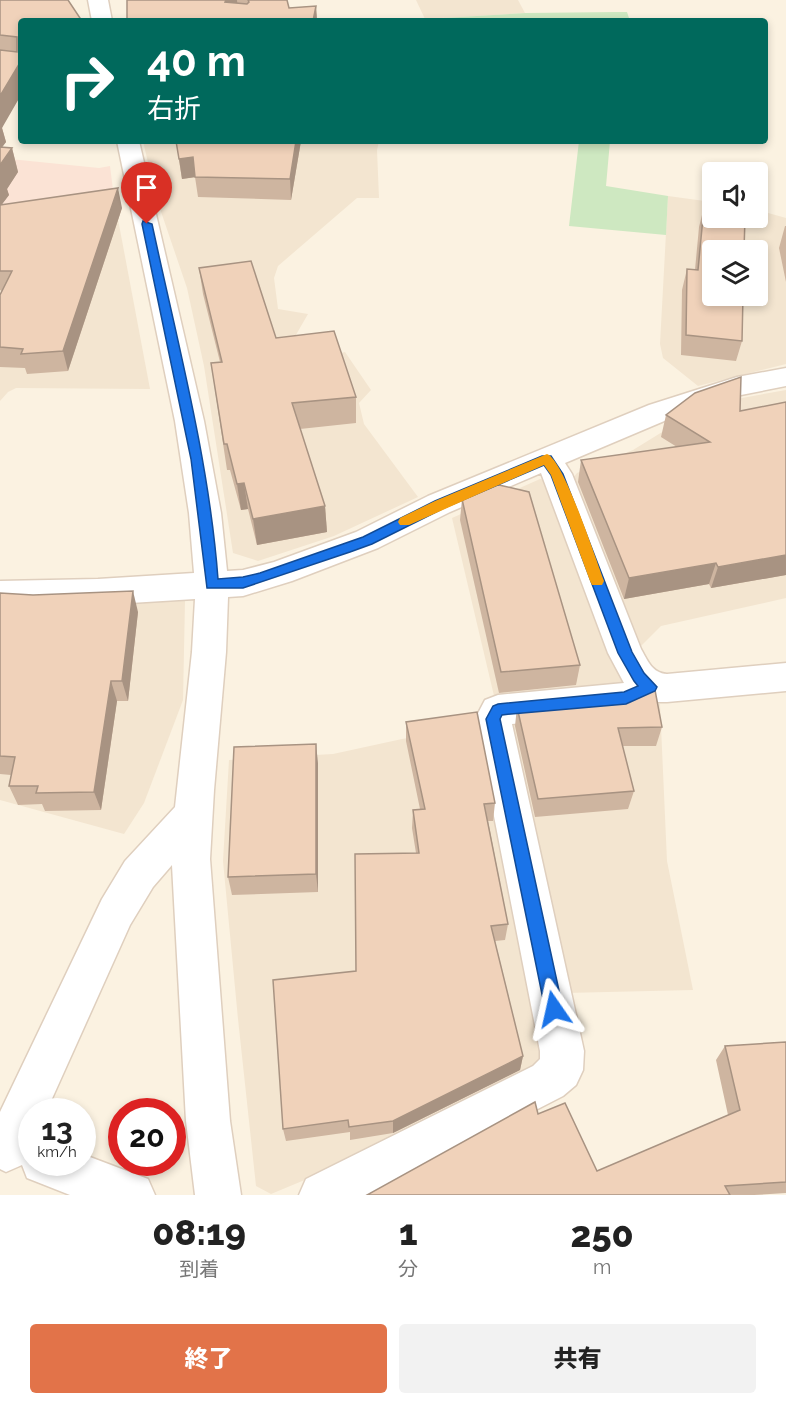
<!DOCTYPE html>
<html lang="ja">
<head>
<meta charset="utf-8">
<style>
	:root { --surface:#fff; --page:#f2f2f2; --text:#222; --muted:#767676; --accent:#e27349 }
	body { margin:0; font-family:Raleway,"Noto Sans JP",sans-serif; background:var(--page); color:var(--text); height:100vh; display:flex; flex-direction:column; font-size:22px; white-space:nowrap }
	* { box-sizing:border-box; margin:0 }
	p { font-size:20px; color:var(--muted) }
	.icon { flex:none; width:33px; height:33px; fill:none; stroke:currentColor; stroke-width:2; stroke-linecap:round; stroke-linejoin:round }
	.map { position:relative; height:1195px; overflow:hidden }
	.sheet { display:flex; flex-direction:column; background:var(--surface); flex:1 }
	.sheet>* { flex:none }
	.top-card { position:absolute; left:18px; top:18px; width:750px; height:126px; border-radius:6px; box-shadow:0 3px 9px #0003; background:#00695c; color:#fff; overflow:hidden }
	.buttons { position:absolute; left:702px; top:162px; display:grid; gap:12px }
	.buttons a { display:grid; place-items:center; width:66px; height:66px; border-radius:6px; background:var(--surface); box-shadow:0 3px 9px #0003; font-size:30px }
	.speed { position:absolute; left:18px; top:1098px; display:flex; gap:12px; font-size:30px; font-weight:700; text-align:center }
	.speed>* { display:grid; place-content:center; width:78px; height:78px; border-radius:50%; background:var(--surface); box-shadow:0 3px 9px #0003; line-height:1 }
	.speed small { font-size:15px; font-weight:400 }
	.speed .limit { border:9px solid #d22; background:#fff; color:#111 }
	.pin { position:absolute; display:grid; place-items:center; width:51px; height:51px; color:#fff; margin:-62px -26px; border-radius:50% 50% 50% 0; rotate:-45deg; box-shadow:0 0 6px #0007 }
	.pin .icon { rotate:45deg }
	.me { position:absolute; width:66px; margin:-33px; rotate:349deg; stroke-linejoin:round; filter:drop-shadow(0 0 4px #0008) }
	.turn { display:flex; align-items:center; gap:21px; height:126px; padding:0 30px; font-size:27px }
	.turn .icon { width:78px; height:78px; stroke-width:2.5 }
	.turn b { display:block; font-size:42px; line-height:51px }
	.eta { display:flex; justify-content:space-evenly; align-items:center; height:102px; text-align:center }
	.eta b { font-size:36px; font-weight:800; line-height:42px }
	.action { display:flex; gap:12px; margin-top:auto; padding:12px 30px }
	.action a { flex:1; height:69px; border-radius:6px; background:var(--accent); color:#fff; font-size:24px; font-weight:800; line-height:69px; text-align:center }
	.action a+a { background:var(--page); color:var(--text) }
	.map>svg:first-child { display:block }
	.residential { fill:#f3e5d0; fill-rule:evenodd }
	.commercial { fill:#fbe3d5 }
	.green { fill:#cee8c1 }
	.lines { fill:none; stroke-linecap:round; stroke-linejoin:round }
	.minor-casing { stroke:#dfcfbe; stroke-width:3 }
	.minor { fill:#fff; fill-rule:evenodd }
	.wall { fill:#ceb5a0 }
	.shaded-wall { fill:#a89382 }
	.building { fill:#f0d2ba; stroke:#a89382; stroke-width:1.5 }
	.route { fill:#1a73e8; stroke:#114b97; stroke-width:1.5 }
	.slow { fill:#f59e0b }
</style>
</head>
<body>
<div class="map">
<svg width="786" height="1195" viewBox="0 0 786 1195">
	<rect width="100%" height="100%" fill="#fbf2e1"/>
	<g class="residential">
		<polygon points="416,0 518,0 525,13 425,19"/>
		<polygon points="143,141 379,141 377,150 379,198 357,198 278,266 274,278 278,309 308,314 278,366 345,352 371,390 359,403 364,424 418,497 334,536 258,561 233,553 204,366 187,288 156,197"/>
		<path d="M668 196 712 202V218H758V210L786 218V364L698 386 663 358 660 344ZM712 250H758V296H712Z"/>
		<polygon points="114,198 150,389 16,388 8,392 0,401 0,231"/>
		<polygon points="786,390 786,598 661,626 640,647 573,478 577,473 633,450 693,413 742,398"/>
		<polygon points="540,479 547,480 628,679 618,687 495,700 452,518"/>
		<polygon points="181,599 185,601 183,700 144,803 124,834 0,800 0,605"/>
		<polygon points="660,704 667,861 693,990 565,993 512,728 517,719"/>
		<polygon points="481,726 545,1058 541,1069 420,1132 271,1194 256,1186 238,1019 223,861 229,760 333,754 402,739"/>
	</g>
	<polygon class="commercial" points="0,158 99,168 110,166 114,198 0,231"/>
	<g class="green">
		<polygon points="615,12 627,12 630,21 393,21 525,13"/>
		<polygon points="579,141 610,141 606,186 668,196 666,235 569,226"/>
	</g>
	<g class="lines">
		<defs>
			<g id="minor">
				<polygon points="88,0 108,0 112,21 92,21"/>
				<path d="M117 141H139L204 421 221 513 227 571 243 570 274 562 356 532 428 496 649 405 737 377 786 368V386L741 395 669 419 565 463 572 474 641 649C648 661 652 673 667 674L786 663V691L667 702H653L626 713 512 724 584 1051 583 1070 576 1085 563 1096 370 1195H299L306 1179 533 1066 540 1059V1051L475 719 485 700 498 695 624 683 608 653 541 473 450 512 378 548 292 581 243 596 228 597 226 652 214 790 210 859 230 1121 241 1195H195L186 1121 172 865 153 887 130 925 46 1112H32V1162H82V1154L148 1179 155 1195H70L27 1178 22 1165 6 1172 0 1169V1112L102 899 125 861 175 807 192 652 195 599 98 605 0 607V581L98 579 194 573 189 513 175 421Z"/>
			</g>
		</defs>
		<use href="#minor" class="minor-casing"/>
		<use href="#minor" class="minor"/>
	</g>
	<g class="wall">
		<polygon points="0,0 68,0 21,61 2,128 6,142 2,147 12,148 18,172 7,189 9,195 1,205 122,208 68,371 27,374 25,368 0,367 0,295 2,291 0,290"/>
		<polygon points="127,0 287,0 289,8 316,6 317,21 127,21"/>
		<polygon points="176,141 301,141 291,200 198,197 195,177 182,179"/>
		<polygon points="322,141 353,141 352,144"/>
		<polygon points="704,207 742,341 736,361 681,355 682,290 687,269 695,270 699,227"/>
		<polygon points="785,226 786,226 786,282 779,248"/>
		<polygon points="199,268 276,338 356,397 356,423 300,429 325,506 327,532 257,545 248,509 241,510 230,470 227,470 211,363 220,362 203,294"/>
		<polygon points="786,402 786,575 711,588 709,584 624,599 578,482 581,460 677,447 661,437 666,415 740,411"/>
		<polygon points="462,499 580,665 576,685 499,693 460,520"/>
		<polygon points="0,593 138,612 128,701 117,701 101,810 45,811 42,804 18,805 9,786 11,775 0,774"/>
		<polygon points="517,707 662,727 656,746 622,746 634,791 628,809 535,817 515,726"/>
		<polygon points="406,722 495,803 493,821 488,821 508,924 505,940 495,941 523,1056 520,1070 393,1133 350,1140 350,1132 286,1141 283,1129 356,971 416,853 412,828 413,810 420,809 406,741"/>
		<polygon points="318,763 318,892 232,895 228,877"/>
		<polygon points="786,1042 786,1193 754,1195 367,1195 538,1114 597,1171 728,1115 716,1060 725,1046"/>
	</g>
	<g class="shaded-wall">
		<polygon points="226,0 237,0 238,12 225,2"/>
		<polygon points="316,6 317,21 313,21"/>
		<polygon points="21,61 21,95 2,128 6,142 0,150 0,96"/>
		<polygon points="296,141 301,141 291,200 290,179"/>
		<polygon points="12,148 18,172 7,189 9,195 0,207 0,165"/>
		<polygon points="193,157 196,177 182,179 179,159"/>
		<polygon points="118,188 122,208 68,371 63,351"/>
		<polygon points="244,483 248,509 241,510 237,484"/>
		<polygon points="325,506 327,532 257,545 253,519"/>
		<polygon points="786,555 786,575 711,588 718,567"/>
		<polygon points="716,563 709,584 624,599 629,578"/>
		<polygon points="133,591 138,612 128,701 122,681"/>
		<polygon points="111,681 117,701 101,810 94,792"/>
		<polygon points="316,744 318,763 318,892 316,874"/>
		<polygon points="523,1056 520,1070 393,1133 393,1121"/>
	</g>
	<g class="building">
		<polygon points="0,0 68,0 82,21 21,21 21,61 0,96 0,50 17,52 17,37 0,35"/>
		<polygon points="127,0 226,0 225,2 247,4 249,2 248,0 287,0 289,8 316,6 313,21 127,21"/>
		<polygon points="176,141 296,141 290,179 195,177 193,157 179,159"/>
		<polygon points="0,147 12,148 0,165"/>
		<polygon points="118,188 63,351 21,354 23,349 0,347 0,295 12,271 0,271 0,205"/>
		<polygon points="704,207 712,207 712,218 745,218 744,250 712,250 712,296 743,296 742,341 686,335 687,269 698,270"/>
		<polygon points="251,261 276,338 334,331 356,397 292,403 325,506 253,519 244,483 237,484 227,444 224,444 211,363 222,362 199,268"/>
		<polygon points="741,377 740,411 786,402 786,555 718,567 716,563 629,578 581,460 710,442 666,415 695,393"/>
		<polygon points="499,485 529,492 580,665 501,672 462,499 482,486"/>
		<polygon points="133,591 122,681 111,681 94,792 36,793 38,786 9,786 15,757 0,756 0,593 33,595"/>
		<polygon points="648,690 655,690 662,727 618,728 634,791 538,799 517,707 631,696"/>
		<polygon points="477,712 495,803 484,804 508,924 491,926 523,1056 393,1121 349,1127 348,1120 283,1129 273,980 356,971 355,854 419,853 413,810 425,809 406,722"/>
		<polygon points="316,744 316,874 228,877 234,747"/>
		<polygon points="786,1042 786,1182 725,1186 730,1195 367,1195 535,1102 538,1114 565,1103 597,1171 740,1110 725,1046"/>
	</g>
	<path class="route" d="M143 221 152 224C177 341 209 459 218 579L243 577 260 573 363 537 435 501 542 456H551L563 474 632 652 644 673 657 687 655 691 626 704 511 714 502 715 500 719 563 1009 560 1015 554 1018 548 1015 545 1009 486 719 493 706 498 704 624 692 638 686 634 681 618 653 551 475 544 465 444 508 372 544 350 552 243 588H207L191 459 142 224Z"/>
	<path class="slow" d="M547 454C564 460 596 560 604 581L602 585H592L590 581 551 475 544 465 409 525H400L398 522 400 518 435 501Z"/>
</svg>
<div class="buttons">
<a><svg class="icon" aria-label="sound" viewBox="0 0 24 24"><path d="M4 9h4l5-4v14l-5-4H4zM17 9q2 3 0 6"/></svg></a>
<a><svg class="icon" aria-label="layers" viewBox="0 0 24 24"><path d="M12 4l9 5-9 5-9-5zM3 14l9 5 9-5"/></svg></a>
</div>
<div class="speed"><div>13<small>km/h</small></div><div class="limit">20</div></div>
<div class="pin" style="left:147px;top:224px;background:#d93025"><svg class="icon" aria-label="arrive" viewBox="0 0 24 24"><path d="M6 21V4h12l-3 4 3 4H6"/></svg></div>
<svg class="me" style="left:554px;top:1009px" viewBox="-20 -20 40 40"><path d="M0-17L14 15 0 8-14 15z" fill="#1a73e8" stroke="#fff" stroke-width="4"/></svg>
<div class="top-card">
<div class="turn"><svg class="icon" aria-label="right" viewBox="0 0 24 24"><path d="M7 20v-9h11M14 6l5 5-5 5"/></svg><div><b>40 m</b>右折</div></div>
</div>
</div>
<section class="sheet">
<div class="eta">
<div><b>08:19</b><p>到着</p></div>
<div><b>1</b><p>分</p></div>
<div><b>250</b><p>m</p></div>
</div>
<div class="action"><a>終了</a><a>共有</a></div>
</section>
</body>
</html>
